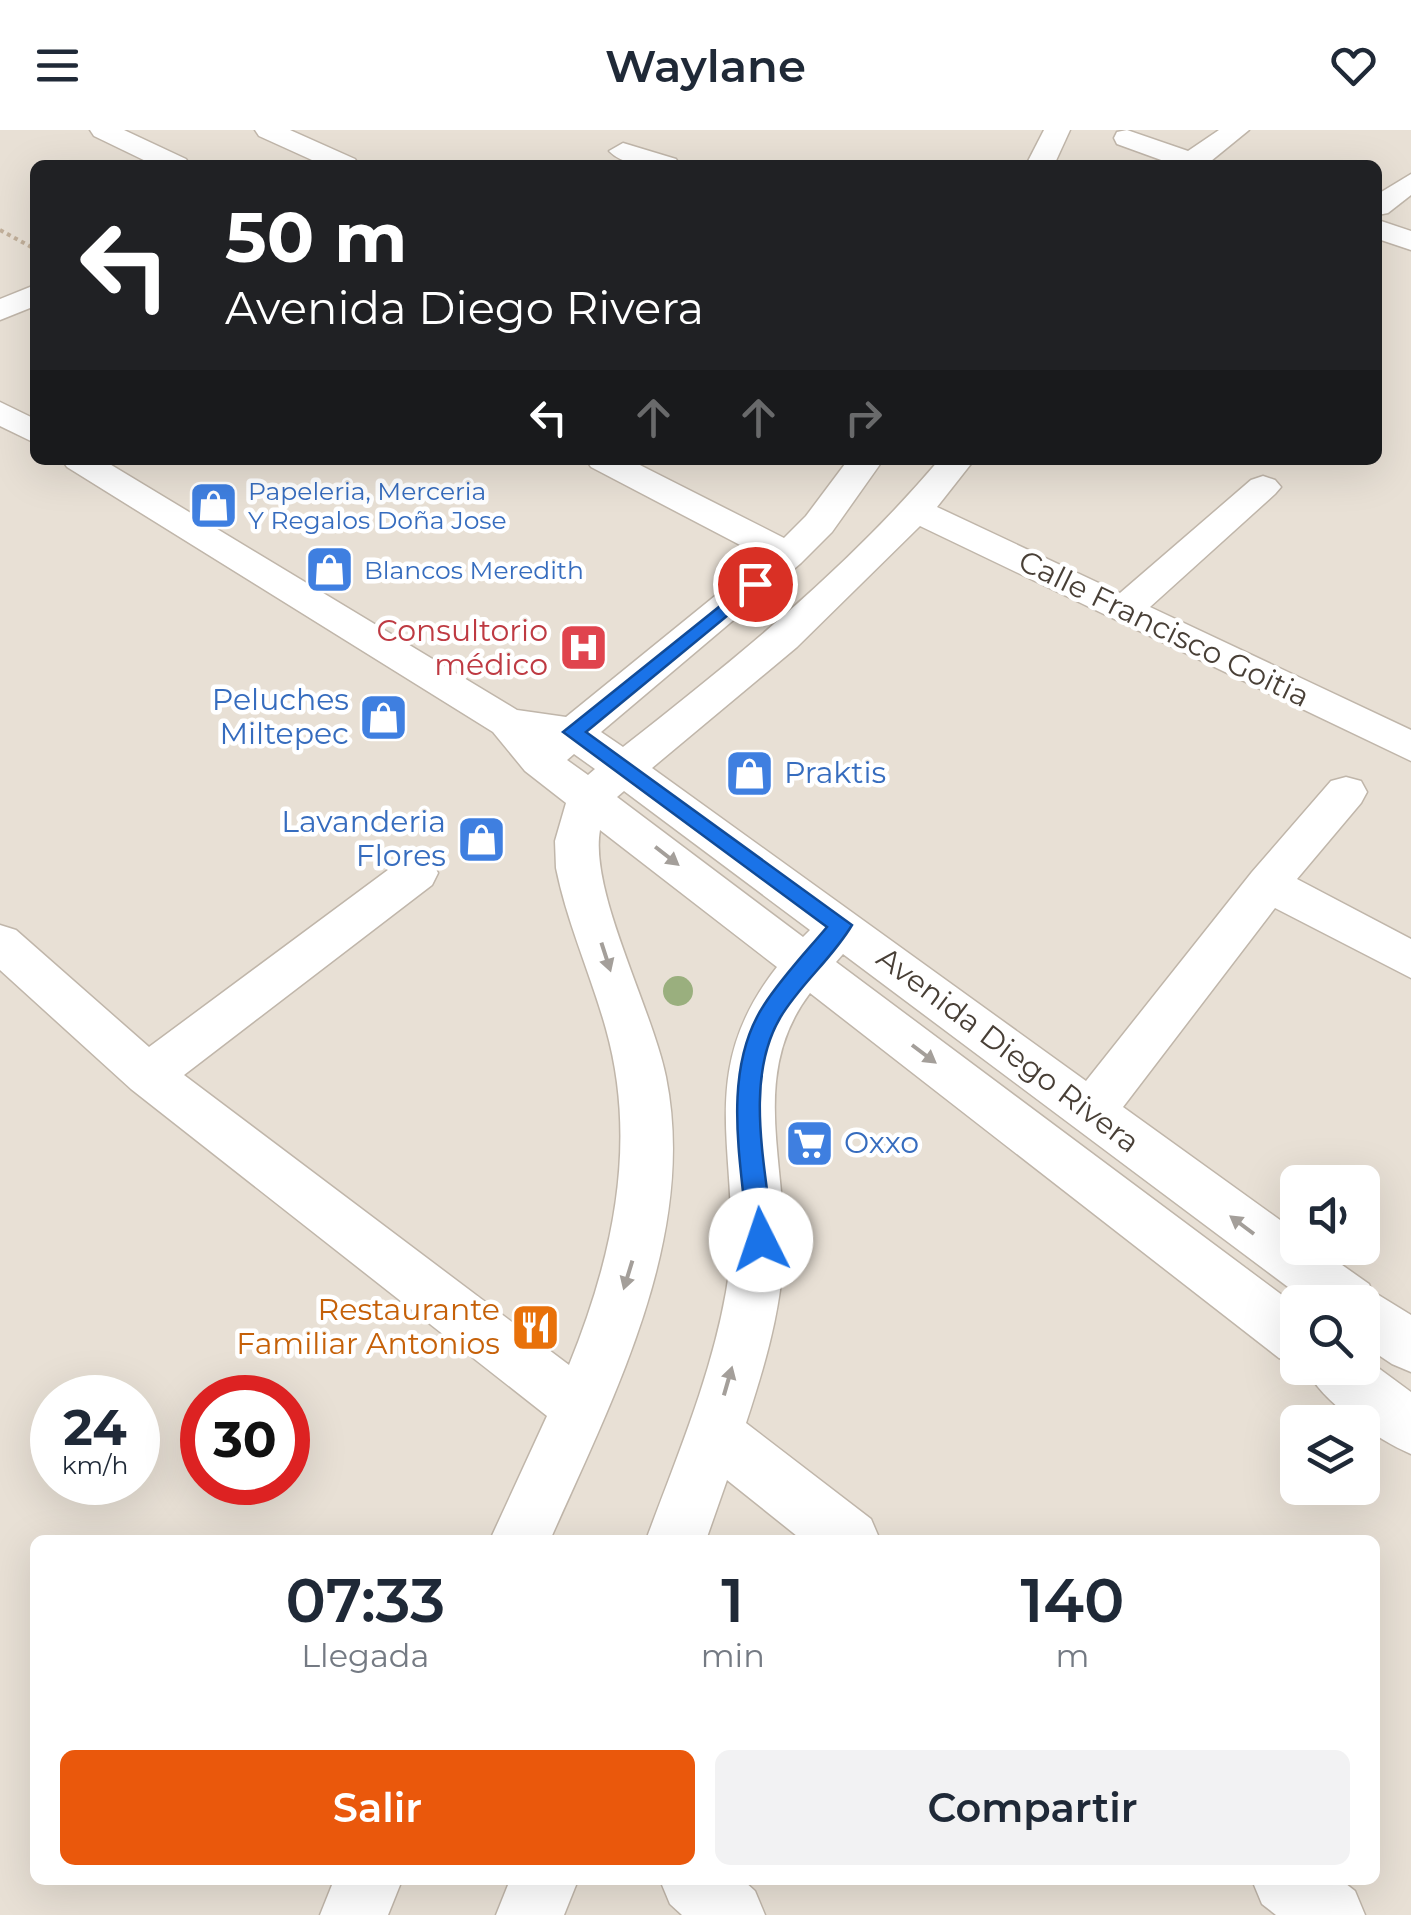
<!DOCTYPE html>
<html lang="es">
<head>
<meta charset="utf-8">
<style>
	:root { --surface:#fff; --page:#f2f2f3; --text:#1f2937; --muted:#747a83; --accent:#ea580c }
	body { margin:0; font-family:Montserrat,sans-serif; background:var(--page); color:var(--text); height:100vh; display:flex; flex-direction:column; font-size:38px; white-space:nowrap }
	* { box-sizing:border-box; margin:0 }
	p { font-size:32px; color:var(--muted) }
	.icon { flex:none; width:55px; height:55px; fill:none; stroke:currentColor; stroke-width:2; stroke-linecap:round; stroke-linejoin:round }
	.map { position:relative; flex:1; overflow:hidden }
	.details { position:absolute; left:30px; top:1405px; width:1350px; height:350px; display:flex; flex-direction:column; background:var(--surface); border-radius:15px; box-shadow:0 10px 40px #0002 }
	.details>* { flex:none }
	.guide { position:absolute; left:30px; top:30px; width:1352px; height:305px; border-radius:15px; box-shadow:0 10px 40px #0002; background:#202124; color:#fff; overflow:hidden }
	.fabs { position:absolute; left:1280px; top:1035px; display:grid; gap:20px }
	.fabs a { display:grid; place-items:center; width:100px; height:100px; border-radius:15px; background:var(--surface); box-shadow:0 10px 40px #0002; font-size:50px }
	.speed { position:absolute; left:30px; top:1245px; display:flex; gap:20px; font-size:50px; font-weight:700; text-align:center }
	.speed>* { display:grid; place-content:center; width:130px; height:130px; border-radius:50%; background:var(--surface); box-shadow:0 10px 40px #0002; line-height:1 }
	.speed small { font-size:25px; font-weight:400 }
	.speed .limit { border:15px solid #d22; background:#fff; color:#111 }
	.pin { position:absolute; display:grid; place-items:center; width:85px; height:85px; color:#fff; margin:-42px; border:5px solid #fff; border-radius:50%; box-shadow:0 2px 10px #0007 }
	.me { position:absolute; width:110px; margin:-55px; rotate:356deg; stroke-linejoin:round; filter:drop-shadow(0 0 8px #0008) }
	.turn { display:flex; align-items:center; gap:35px; height:210px; padding:0 30px; font-size:45px }
	.turn .icon { width:130px; height:130px; stroke-width:2.5 }
	.turn b { display:block; font-size:70px; line-height:85px }
	.lanes { display:flex; align-items:center; height:95px; padding:0 30px; background:#0003; justify-content:center; gap:50px; direction:ltr }
	.lanes .off { opacity:.35 }
	.eta { display:flex; justify-content:space-evenly; align-items:center; height:170px; text-align:center }
	.eta b { font-size:60px; font-weight:600; line-height:70px }
	.action { display:flex; gap:20px; margin-top:auto; padding:20px 30px }
	.action a { flex:1; height:115px; border-radius:15px; background:var(--accent); color:#fff; font-size:40px; font-weight:600; line-height:115px; text-align:center }
	.action a+a { background:var(--page); color:var(--text) }
	header { display:flex; justify-content:space-between; align-items:center; height:130px; padding:0 30px; background:var(--surface); font-size:45px; font-weight:600 }
	.map>svg:first-child { display:block }
	.residential { fill:#e8e0d5; fill-rule:evenodd }
	.lines { fill:none; stroke-linecap:round; stroke-linejoin:round }
	.street-casing { stroke:#c0b6aa; stroke-width:3 }
	.path { stroke:#c2b09b; stroke-width:4; stroke-dasharray:4 4; stroke-linecap:butt }
	.street { fill:#fff; fill-rule:evenodd }
	.tree { fill:#9aaf7e }
	.oneway { fill:#a49f9a }
	.route { fill:#1a73e8; stroke:#114b97; stroke-width:2.5 }
	.labels { text-anchor:middle; stroke-width:9; stroke-linejoin:round; paint-order:stroke }
	.far-shop-label { font-size:25px; fill:#366cbe; stroke:#fff; text-anchor:start }
	.street-label { font-size:30px; fill:#483f36; stroke:#fff }
	.health-label { font-size:30px; fill:#be3a42; stroke:#fff; text-anchor:end }
	.shop-label { font-size:30px; fill:#366cbe; stroke:#fff; text-anchor:end }
	.food-label { font-size:30px; fill:#c56008; stroke:#fff; text-anchor:end }
</style>
</head>
<body>
<header><svg class="icon" aria-label="menu" viewBox="0 0 24 24"><path d="M4 6h16M4 12h16M4 18h16"/></svg>Waylane<svg class="icon" aria-label="heart" viewBox="0 0 24 24"><path d="M12 20l-8-8c-3-5 5-10 8-4 3-6 11-1 8 4z"/></svg></header>
<div class="map">
<svg width="1411" height="1785" viewBox="0 0 1411 1785">
	<rect width="100%" height="100%" fill="#f4efe8"/>
	<path class="residential" d="M0 0H1411V1785H0ZM35 35H1378V330H35ZM1298 1052H1362V1118H1298ZM1298 1172H1362V1238H1298ZM52 1268H138V1352H52ZM202 1268H288V1352H202ZM1298 1292H1362V1358H1298ZM35 1410H1375V1750H35Z"/>
	<g class="lines">
		<defs>
			<g id="street">
				<polygon points="90,0 124,0 186,29 190,35 154,35 94,6"/>
				<polygon points="255,0 290,0 355,29 359,35 323,35 259,6"/>
				<polygon points="1044,0 1070,0 1054,35 1026,35"/>
				<polygon points="1127,0 1188,21 1219,0 1249,0 1211,31 1214,35 1175,35 1117,14 1114,8 1117,2"/>
				<path d="M623 13 676 29 680 35C656 35 627 39 609 21Z"/>
				<polygon points="1411,44 1411,65 1388,83 1378,85 1378,64"/>
				<polygon points="1378,90 1411,101 1411,120 1378,109"/>
				<polygon points="35,155 35,176 0,190 0,169"/>
				<polygon points="0,272 35,289 35,313 0,296"/>
				<path d="M62 330H103L517 580 566 587 763 427 591 337 586 330H630L784 408 806 386 848 330H883L832 402 801 433 601 602 623 617C735 529 846 440 939 330H974L937 377 1120 463 1251 350 1263 346 1275 350 1281 357 1275 364 1150 477 1411 600V631L920 396 797 517 652 638 1086 951 1252 742 1331 651 1346 647 1361 651 1367 662 1361 673 1297 749 1411 809V848L1275 778 1123 977 1298 1103V1118H1318L1369 1154 1372 1161 1411 1185V1242L1392 1234 1362 1214V1172H1308L843 824 836 832 1298 1177V1235L1279 1228 810 863C747 946 789 1036 783 1130 780 1185 763 1241 746 1293L871 1389 880 1410H802L727 1350 706 1410H646C676 1329 711 1247 726 1162 748 1037 687 951 777 837L600 700C589 761 652 878 666 947 698 1106 613 1268 550 1410H490L547 1286 131 959 0 840V795L16 800 149 917 400 731 416 727 432 731 438 743 432 755 184 945 569 1235C613 1127 638 1013 606 899 591 845 567 793 556 738L555 711 566 673 525 641 493 602 67 337ZM574 624 595 639 588 645 567 630ZM624 661 810 800 803 807 617 667Z"/>
				<path d="M1362 1226 1411 1262V1324C1378 1310 1320 1271 1306 1238H1362Z"/>
				<polygon points="334,1750 402,1750 388,1785 320,1785"/>
				<polygon points="510,1750 578,1750 564,1785 496,1785"/>
				<polygon points="660,1750 743,1750 755,1761 765,1785 682,1785 670,1774"/>
				<polygon points="1252,1750 1341,1750 1355,1761 1365,1785 1276,1785 1262,1774"/>
			</g>
		</defs>
		<use href="#street" class="street-casing"/>
		<polyline class="path" points="0,100 35,119"/>
		<use href="#street" class="street"/>
	</g>
	<circle class="tree" cx="678" cy="861" r="15"/>
	<defs><path id="oneway-solid" d="M-6-.8H1V-3.2L6.5 0L1 3.2V.8H-6Z" transform="scale(2.5)"/></defs>
	<g class="oneway">
		<use href="#oneway-solid" transform="translate(667 726) rotate(38)"/>
		<use href="#oneway-solid" transform="translate(606 827) rotate(72)"/>
		<use href="#oneway-solid" transform="translate(924 924) rotate(37)"/>
		<use href="#oneway-solid" transform="translate(1242 1095) rotate(-143)"/>
		<use href="#oneway-solid" transform="translate(628 1145) rotate(107)"/>
		<use href="#oneway-solid" transform="translate(728 1251) rotate(-74)"/>
	</g>
	<path class="route" d="M755 448 761 450V458L586 602 852 795C832 829 800 854 780 888 743 951 767 1041 773 1110L770 1117 761 1121 752 1117 748 1110C742 1035 720 942 764 875 782 847 806 822 827 797L563 602Z"/>
	<defs>
		<symbol id="shop-square" viewBox="-11 -11 22 22"><rect x="-9" y="-9" width="18" height="18" rx="4" fill="#3f7fe0" stroke="#fff"/><path d="M-5-2.5h2.3a2.7 3.5 0 0 1 5.4 0H5L5.5 6h-11ZM-1.5-2.5h3a1.5 2.3 0 0 0-3 0Z" fill="#fff"/></symbol>
		<symbol id="hospital-square" viewBox="-11 -11 22 22"><rect x="-9" y="-9" width="18" height="18" rx="4" fill="#e0444e" stroke="#fff"/><path d="M-5-5h3v3.5h4V-5h3V5h-3V1.5h-4V5h-3Z" fill="#fff"/></symbol>
		<symbol id="supermarket-square" viewBox="-11 -11 22 22"><rect x="-9" y="-9" width="18" height="18" rx="4" fill="#3f7fe0" stroke="#fff"/><path d="M-6-5.5h2.5l.6 2H6L4.5 2H-2.5L-4.4-4H-6ZM-1.5 3.2a1.3 1.3 0 1 0 .1 0ZM3 3.2a1.3 1.3 0 1 0 .1 0Z" fill="#fff"/></symbol>
		<symbol id="restaurant-square" viewBox="-11 -11 22 22"><rect x="-9" y="-9" width="18" height="18" rx="4" fill="#e8710a" stroke="#fff"/><path d="M-5-6h1v4h1v-4h1v4h1v-4h1v5L-1.5 .5V6h-2V.5L-5-1ZM5-6V6H3V1.5H1.5Q1.5-4 5-6Z" fill="#fff"/></symbol>
	</defs>
	<g fill-rule="evenodd">
		<use href="#shop-square" x="186" y="348" width="55" height="55"/>
		<use href="#shop-square" x="302" y="412" width="55" height="55"/>
		<use href="#hospital-square" x="556" y="490" width="55" height="55"/>
		<use href="#shop-square" x="356" y="560" width="55" height="55"/>
		<use href="#shop-square" x="722" y="616" width="55" height="55"/>
		<use href="#shop-square" x="454" y="682" width="55" height="55"/>
		<use href="#supermarket-square" x="782" y="986" width="55" height="55"/>
		<use href="#restaurant-square" x="508" y="1170" width="55" height="55"/>
	</g>
	<g class="labels">
		<g class="far-shop-label">
			<text x="248" y="370">Papeleria, Merceria<tspan x="248" dy="29">Y Regalos Doña Jose</tspan></text>
			<text x="364" y="449">Blancos Meredith</text>
		</g>
		<g class="street-label">
			<text transform="translate(1164 499) rotate(26)" y="10">Calle Francisco Goitia</text>
			<text transform="translate(1008 920) rotate(37)" y="10">Avenida Diego Rivera</text>
		</g>
		<g class="health-label">
			<text x="548" y="511">Consultorio<tspan x="548" dy="34">médico</tspan></text>
		</g>
		<g class="shop-label">
			<text x="349" y="580">Peluches<tspan x="349" dy="34">Miltepec</tspan></text>
			<text x="784" y="653" text-anchor="start">Praktis</text>
			<text x="446" y="702">Lavanderia<tspan x="446" dy="34">Flores</tspan></text>
			<text x="844" y="1023" text-anchor="start">Oxxo</text>
		</g>
		<g class="food-label">
			<text x="500" y="1190">Restaurante<tspan x="500" dy="34">Familiar Antonios</tspan></text>
		</g>
	</g>
</svg>
<div class="fabs">
<a><svg class="icon" aria-label="sound" viewBox="0 0 24 24"><path d="M4 9h4l5-4v14l-5-4H4zM17 9q2 3 0 6"/></svg></a>
<a><svg class="icon" aria-label="search" viewBox="0 0 24 24"><circle cx="10" cy="10" r="6"/><path d="M15 15l6 6"/></svg></a>
<a><svg class="icon" aria-label="layers" viewBox="0 0 24 24"><path d="M12 4l9 5-9 5-9-5zM3 14l9 5 9-5"/></svg></a>
</div>
<div class="speed"><div>24<small>km/h</small></div><div class="limit">30</div></div>
<div class="pin" style="left:755px;top:454px;background:#d93025"><svg class="icon" aria-label="arrive" viewBox="0 0 24 24"><path d="M6 21V4h12l-3 4 3 4H6"/></svg></div>
<svg class="me" style="left:761px;top:1110px" viewBox="-20 -20 40 40"><circle r="19" fill="#fff"/><path d="M0-13L10 11 0 6-10 11z" fill="#1a73e8"/></svg>
<div class="guide">
<div class="turn"><svg class="icon" aria-label="left" viewBox="0 0 24 24"><path d="M17 20v-9H6M10 6l-5 5 5 5"/></svg><div><b>50 m</b>Avenida Diego Rivera</div></div>
<div class="lanes"><svg class="icon" aria-label="left" viewBox="0 0 24 24"><path d="M17 20v-9H6M10 6l-5 5 5 5"/></svg><svg class="icon off" aria-label="ahead" viewBox="0 0 24 24"><path d="M12 20V5M6 11l6-6 6 6"/></svg><svg class="icon off" aria-label="ahead" viewBox="0 0 24 24"><path d="M12 20V5M6 11l6-6 6 6"/></svg><svg class="icon off" aria-label="right" viewBox="0 0 24 24"><path d="M7 20v-9h11M14 6l5 5-5 5"/></svg></div>
</div>
<section class="details">
<div class="eta">
<div><b>07:33</b><p>Llegada</p></div>
<div><b>1</b><p>min</p></div>
<div><b>140</b><p>m</p></div>
</div>
<div class="action"><a>Salir</a><a>Compartir</a></div>
</section>
</div>
</body>
</html>
